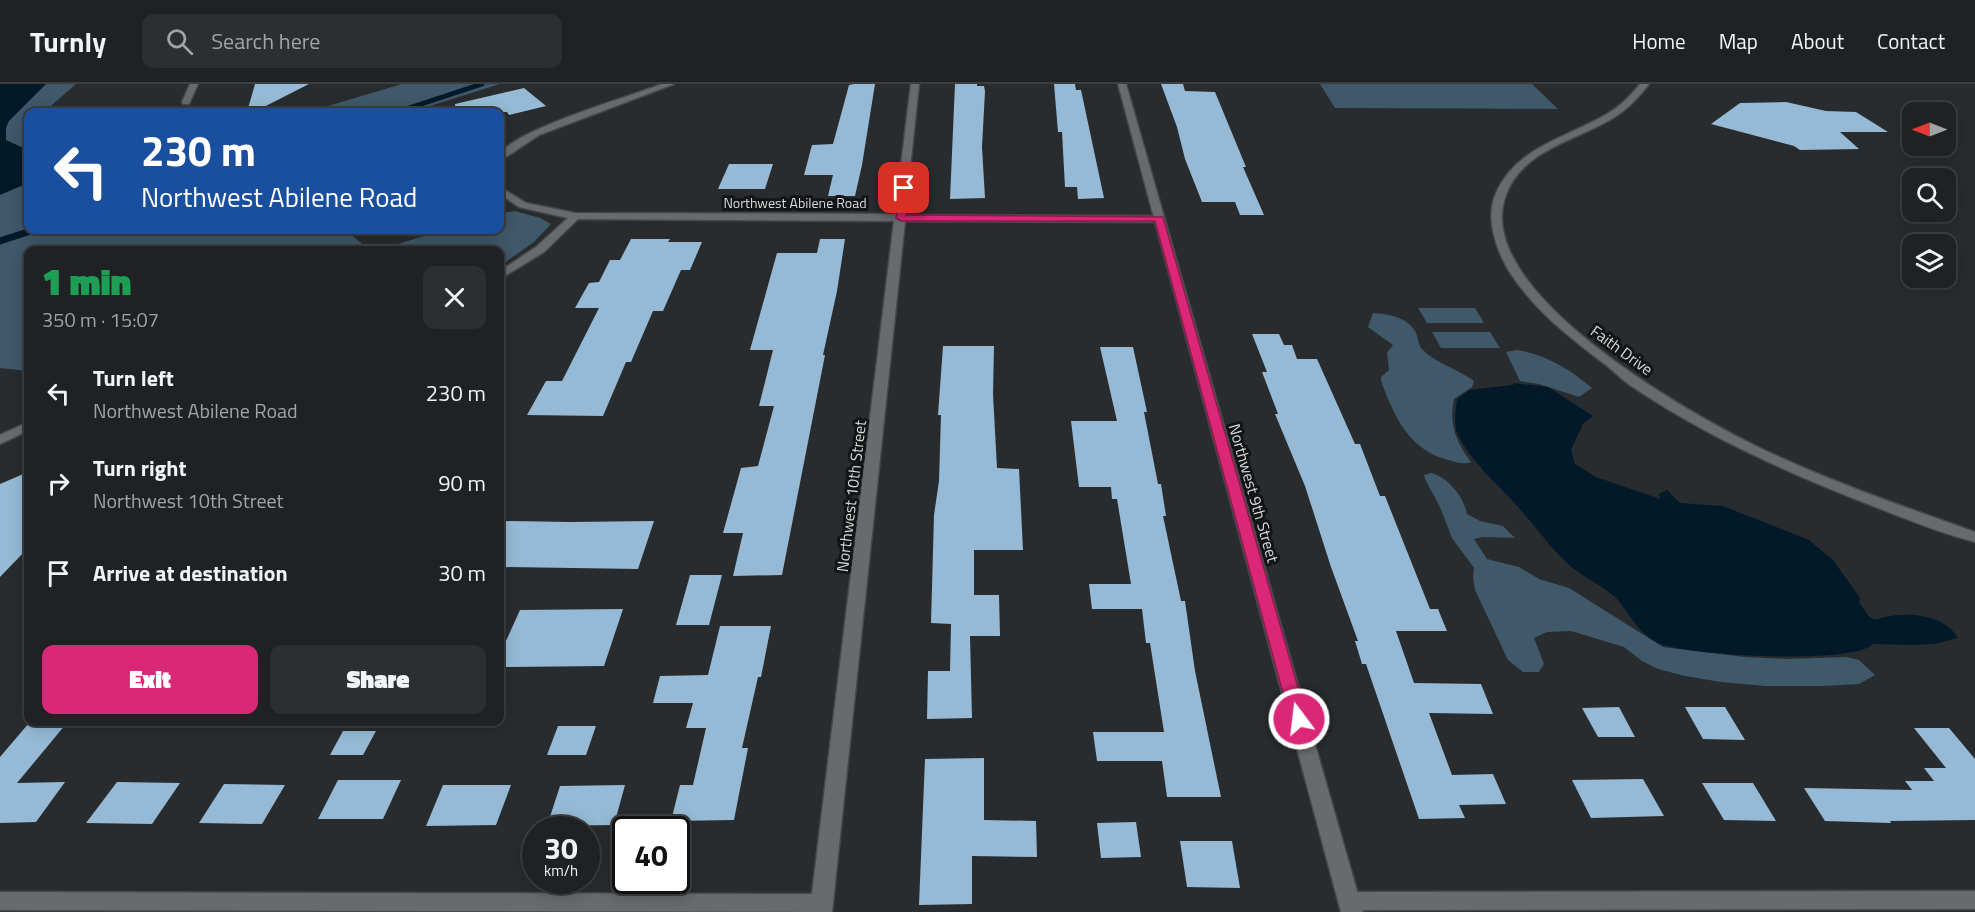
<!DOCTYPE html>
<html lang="en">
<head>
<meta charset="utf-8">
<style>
	:root { --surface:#1f2122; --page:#2c2e2f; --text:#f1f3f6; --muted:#a1a3a5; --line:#3c3e40; --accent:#db2777 }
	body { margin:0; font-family:"Titillium Web",sans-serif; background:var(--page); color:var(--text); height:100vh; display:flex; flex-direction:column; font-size:22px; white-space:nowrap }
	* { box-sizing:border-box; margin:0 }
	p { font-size:20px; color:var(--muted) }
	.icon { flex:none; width:33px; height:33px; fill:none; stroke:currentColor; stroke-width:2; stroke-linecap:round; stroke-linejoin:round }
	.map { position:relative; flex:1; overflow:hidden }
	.side { position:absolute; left:24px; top:162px; width:480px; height:480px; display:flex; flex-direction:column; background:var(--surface); border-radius:12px; box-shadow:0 3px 15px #0003,0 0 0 2px var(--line) }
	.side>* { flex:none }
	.banner { position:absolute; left:24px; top:24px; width:480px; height:126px; border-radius:12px; box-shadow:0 3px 15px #0003,0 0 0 2px var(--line); background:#1a4fa0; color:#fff; overflow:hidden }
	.needle { width:39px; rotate:270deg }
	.buttons { position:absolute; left:1902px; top:18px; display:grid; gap:12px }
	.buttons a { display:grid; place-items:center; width:54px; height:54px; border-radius:12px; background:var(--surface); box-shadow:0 3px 15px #0003,0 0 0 2px var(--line); font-size:30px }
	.speed { position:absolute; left:522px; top:732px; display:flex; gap:12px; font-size:30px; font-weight:700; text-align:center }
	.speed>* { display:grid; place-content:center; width:78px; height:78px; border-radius:50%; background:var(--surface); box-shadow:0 3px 15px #0003,0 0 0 2px var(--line); line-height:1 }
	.speed small { font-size:15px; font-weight:400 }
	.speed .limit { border:3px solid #111; border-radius:9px; background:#fff; color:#111 }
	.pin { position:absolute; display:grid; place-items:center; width:51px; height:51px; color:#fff; margin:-26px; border-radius:12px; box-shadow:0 3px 9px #0006 }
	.me { position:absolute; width:66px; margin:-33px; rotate:345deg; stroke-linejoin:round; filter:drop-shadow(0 0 4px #0008) }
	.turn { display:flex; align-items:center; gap:21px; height:126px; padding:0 18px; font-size:27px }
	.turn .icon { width:78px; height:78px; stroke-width:2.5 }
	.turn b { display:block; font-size:42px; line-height:51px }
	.round { display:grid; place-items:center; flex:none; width:63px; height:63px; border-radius:12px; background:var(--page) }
	.headline { display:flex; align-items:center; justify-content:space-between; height:102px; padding:0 18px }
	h1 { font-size:36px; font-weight:800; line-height:45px; color:#1e9e55 }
	.button { display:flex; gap:12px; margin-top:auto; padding:12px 18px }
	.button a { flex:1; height:69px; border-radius:12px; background:var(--accent); color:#fff; font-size:24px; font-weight:800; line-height:69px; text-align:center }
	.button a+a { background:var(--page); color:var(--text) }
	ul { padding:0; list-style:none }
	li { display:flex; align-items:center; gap:18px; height:90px; padding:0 18px }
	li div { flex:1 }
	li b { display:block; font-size:22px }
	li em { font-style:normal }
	header { display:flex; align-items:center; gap:36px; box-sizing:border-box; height:84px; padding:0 30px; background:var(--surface); border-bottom:2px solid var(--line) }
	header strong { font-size:28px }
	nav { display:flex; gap:33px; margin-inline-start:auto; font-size:21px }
	.search { width:420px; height:54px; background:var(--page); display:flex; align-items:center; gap:15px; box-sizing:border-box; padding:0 21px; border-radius:12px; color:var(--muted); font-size:22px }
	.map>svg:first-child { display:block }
	.green { fill:#3f586a }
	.water { fill:#021929 }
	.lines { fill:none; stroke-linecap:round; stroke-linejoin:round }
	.stream-far1 { stroke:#021929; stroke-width:5 }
	.stream { stroke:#021929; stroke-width:7 }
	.building { fill:#96bad5 }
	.minor-casing { stroke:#454749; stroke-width:3 }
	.tertiary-casing { stroke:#454749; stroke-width:3 }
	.minor { fill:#686b6d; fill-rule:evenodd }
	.tertiary { fill:#686b6d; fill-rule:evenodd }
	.route { fill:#db2777; stroke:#8e194d; stroke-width:1.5 }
	.labels { text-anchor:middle; stroke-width:6; stroke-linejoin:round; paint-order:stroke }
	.far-street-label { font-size:14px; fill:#d6d8d9; stroke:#131415 }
	.street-label { font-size:16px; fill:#d6d8d9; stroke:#131415 }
</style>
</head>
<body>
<header>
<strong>Turnly</strong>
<div class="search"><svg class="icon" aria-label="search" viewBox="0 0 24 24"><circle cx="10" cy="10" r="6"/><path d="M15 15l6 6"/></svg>Search here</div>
<nav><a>Home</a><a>Map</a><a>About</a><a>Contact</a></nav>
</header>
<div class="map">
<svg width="1975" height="828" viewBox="0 0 1975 828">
	<rect width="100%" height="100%" fill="#292c2e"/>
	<g class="green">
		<polygon points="0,0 76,0 44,28 28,28 28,146 345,146 370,166 28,166 28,287 0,284"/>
		<polygon points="402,0 500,0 411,28 308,28"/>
		<polygon points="1320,0 1532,0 1558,25 1335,24"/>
		<polygon points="515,127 540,134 551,140 534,158 500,182 500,166 378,166 444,146 500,146 500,129"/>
		<polygon points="1418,224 1475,224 1484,239 1427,239"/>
		<path d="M1373 229C1388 230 1407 233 1415 247 1418 252 1418 260 1422 265 1435 279 1458 285 1474 297L1472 303 1454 315C1449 340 1456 358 1471 378 1463 381 1456 378 1448 376 1409 366 1394 332 1381 297V293L1389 286 1387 269 1393 261 1368 243Z"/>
		<polygon points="1432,248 1490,248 1500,264 1441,264"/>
		<path d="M1517 266C1545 270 1571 286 1592 304L1579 313 1539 300 1520 297 1506 268Z"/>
		<path d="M1431 389C1448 393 1464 413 1467 430L1480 437 1503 442 1515 454 1483 453 1474 455 1487 475 1519 483 1539 495 1569 504 1663 563 1745 573 1788 575 1846 573 1859 576 1875 591 1859 600 1823 602H1765L1721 598 1685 592 1658 585 1642 577 1624 563 1571 547 1547 548 1534 554 1544 580 1539 588H1523L1508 576 1475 506 1473 492 1474 484 1452 454 1440 423 1425 395 1424 391Z"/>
	</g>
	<g class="water">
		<polygon points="0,0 46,0 9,37 6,44 6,56 28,66 28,99 0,111"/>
		<path d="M1514 299 1548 303 1593 332 1583 340 1571 366 1575 380 1596 393 1660 415 1659 410 1667 406 1680 419 1723 422 1809 456 1833 476 1860 514 1859 519C1863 523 1867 531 1871 534 1876 537 1880 534 1885 533 1908 528 1944 530 1958 554L1934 560 1911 561 1873 560C1854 581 1686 572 1658 559 1636 548 1630 529 1615 513 1603 502 1587 495 1574 485 1551 466 1536 442 1516 421 1496 398 1472 379 1458 351 1453 341 1456 327 1457 315L1469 306 1513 301Z"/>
	</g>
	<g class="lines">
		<polyline class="stream-far1" points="397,28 482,0"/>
		<polyline class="stream" points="0,157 34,146"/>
	</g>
	<g class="building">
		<polygon points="255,0 309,0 254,28 247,28"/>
		<polygon points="854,0 875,0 862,81 855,112 828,112 833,91 804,91 812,61 833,60 849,1"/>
		<polygon points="955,0 977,0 977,2 984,2 985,7 982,63 985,114 950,115"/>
		<polygon points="1054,0 1075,0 1076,6 1081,6 1104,114 1078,115 1077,103 1065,103 1062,48 1058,48"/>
		<polygon points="1161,0 1183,0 1185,7 1215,8 1246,83 1243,83 1264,131 1240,131 1235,118 1202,118 1185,75 1177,43"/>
		<polygon points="524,4 546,22 509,31 507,28 456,28 455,20"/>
		<polygon points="1786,18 1826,27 1856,28 1888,48 1840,48 1859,65 1800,66 1794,62 1711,40 1740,19"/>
		<polygon points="729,80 773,80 765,105 718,105"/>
		<polygon points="631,155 670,155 668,158 702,158 690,186 681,186 663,227 653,227 631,278 626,278 603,332 527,331 546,297 562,297 599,224 575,224 589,199 599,198 610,176 620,176"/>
		<polygon points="820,155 845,155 837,207 823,271 825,271 782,491 733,492 743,449 723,449 741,384 758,382 774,322 759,322 773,266 750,266 777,169 817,169"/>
		<polygon points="1252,250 1279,250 1284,261 1292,261 1297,275 1317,275 1355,360 1360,360 1380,412 1385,412 1430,525 1438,525 1447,547 1396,547 1414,599 1481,600 1493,630 1429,629 1452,691 1493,690 1506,720 1459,721 1465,734 1419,735 1366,580 1362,580 1355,557 1358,557 1331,483 1305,402 1275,330 1278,330 1262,288 1267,288"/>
		<polygon points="943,262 994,262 993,310 997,384 1019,385 1023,466 974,466 974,511 999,511 1000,552 970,552 972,634 927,635 928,587 950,587 951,540 931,539 934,431 939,397 941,331 938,331"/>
		<polygon points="1100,263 1133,263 1147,328 1144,328 1158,400 1161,400 1166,432 1163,432 1181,517 1185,517 1195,587 1221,713 1167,713 1162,677 1097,677 1093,648 1164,648 1150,559 1146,559 1142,525 1092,525 1089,500 1131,500 1117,415 1112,415 1111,403 1079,403 1071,337 1117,337"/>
		<polygon points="28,388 28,464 0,493 0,400"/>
		<polygon points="500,437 572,438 654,437 638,485 500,483"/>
		<polygon points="690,491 722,491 709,541 676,541"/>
		<polygon points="623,525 604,582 500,583 500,570 520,526"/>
		<polygon points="720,542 771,542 761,593 758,593 742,664 748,664 734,736 671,737 680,701 693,701 706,644 686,644 693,619 653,619 660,592 708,591"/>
		<polygon points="1619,623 1635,653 1598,653 1582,624"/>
		<polygon points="1685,623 1725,623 1745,656 1703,655"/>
		<polygon points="29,639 66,640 17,699 65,698 36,738 0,739 0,673"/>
		<polygon points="558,642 596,642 586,671 547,671"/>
		<polygon points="1914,644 1949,644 1975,675 1975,736 1890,737 1891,739 1825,737 1804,704 1912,706 1905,697 1934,697 1924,684 1946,684"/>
		<polygon points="343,647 376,647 363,671 330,671"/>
		<polygon points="984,674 984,736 1036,737 1037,773 972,772 972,820 919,821 925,675"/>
		<polygon points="1643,695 1664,732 1591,734 1572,696"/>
		<polygon points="338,696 401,696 383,735 318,735"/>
		<polygon points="117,698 180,699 152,740 86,739"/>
		<polygon points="1702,699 1753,699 1776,737 1724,736"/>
		<polygon points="224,700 285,701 262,740 199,739"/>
		<polygon points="443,701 511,701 496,741 426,742"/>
		<polygon points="625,701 614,741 547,742 560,702"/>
		<polygon points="1136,738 1141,773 1101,774 1097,739"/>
		<polygon points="1180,757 1232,757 1240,804 1187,803"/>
	</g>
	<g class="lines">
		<defs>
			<g id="minor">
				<polygon points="190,0 198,0 189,20 183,20 182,18"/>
				<path d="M662 0H674L539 51 500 77V69C523 43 625 14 662 0Z"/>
				<polygon points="911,0 919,0 905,131 1159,132 1164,135 1159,138 905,137 832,828 0,826 0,808 812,810 894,137 578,135 544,168 500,195 500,187 536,163 568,134 519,123 500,110 500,103 526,119 575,129 895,130"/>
				<path d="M1640 0H1649C1639 13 1628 25 1613 34 1576 57 1523 65 1506 111 1469 206 1691 331 1760 364 1829 397 1902 422 1975 448V458C1940 449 1906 435 1873 422 1788 389 1705 352 1630 301 1621 295 1614 287 1606 281 1569 253 1534 226 1509 187 1496 165 1485 134 1496 109 1517 62 1567 54 1607 30 1621 22 1630 12 1640 0Z"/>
				<polygon points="28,338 28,347 0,360 0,351"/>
				<polygon points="1975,807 1975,825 1349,826 1341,824 1338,817 1341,810 1349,808"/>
			</g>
			<polygon id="tertiary" points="1118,0 1126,0 1363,828 1341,828"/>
		</defs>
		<use href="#minor" class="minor-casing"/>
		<use href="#tertiary" class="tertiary-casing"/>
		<use href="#minor" class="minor"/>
		<use href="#tertiary" class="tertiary"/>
	</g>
	<polygon class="route" points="904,101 909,104 906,131 1163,133 1307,635 1305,640 1299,642 1293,640 1290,635 1155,137 901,137 896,134 900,104"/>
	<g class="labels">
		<g class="far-street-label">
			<text x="795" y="124">Northwest Abilene Road</text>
		</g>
		<g class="street-label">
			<text transform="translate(1622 266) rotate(36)" y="6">Faith Drive</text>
			<text transform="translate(1254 409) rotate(74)" y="6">Northwest 9th Street</text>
			<text transform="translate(851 412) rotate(-83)" y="6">Northwest 10th Street</text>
		</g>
	</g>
</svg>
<div class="buttons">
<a><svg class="needle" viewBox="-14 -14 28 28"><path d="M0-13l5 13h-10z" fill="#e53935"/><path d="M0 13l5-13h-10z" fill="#a1a3a5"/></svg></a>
<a><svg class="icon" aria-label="search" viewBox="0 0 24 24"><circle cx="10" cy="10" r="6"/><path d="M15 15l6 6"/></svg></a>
<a><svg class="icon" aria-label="layers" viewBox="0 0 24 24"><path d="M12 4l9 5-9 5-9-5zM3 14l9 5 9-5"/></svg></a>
</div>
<div class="speed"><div>30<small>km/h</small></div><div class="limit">40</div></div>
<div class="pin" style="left:904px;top:104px;background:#d93025"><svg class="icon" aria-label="arrive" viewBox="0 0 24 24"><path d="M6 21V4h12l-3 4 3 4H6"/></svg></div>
<svg class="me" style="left:1299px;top:635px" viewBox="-20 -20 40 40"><circle r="17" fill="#db2777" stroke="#fff" stroke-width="3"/><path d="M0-11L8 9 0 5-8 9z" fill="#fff"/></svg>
<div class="banner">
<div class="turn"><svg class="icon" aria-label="left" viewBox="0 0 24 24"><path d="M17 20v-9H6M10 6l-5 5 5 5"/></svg><div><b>230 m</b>Northwest Abilene Road</div></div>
</div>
<section class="side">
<div class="headline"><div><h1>1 min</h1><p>350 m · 15:07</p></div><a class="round"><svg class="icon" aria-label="close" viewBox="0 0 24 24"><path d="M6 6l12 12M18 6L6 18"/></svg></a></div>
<ul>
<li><svg class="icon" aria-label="left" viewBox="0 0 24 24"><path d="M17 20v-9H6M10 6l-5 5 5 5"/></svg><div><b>Turn left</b><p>Northwest Abilene Road</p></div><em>230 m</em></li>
<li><svg class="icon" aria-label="right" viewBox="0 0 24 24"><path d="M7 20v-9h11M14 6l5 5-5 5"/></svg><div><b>Turn right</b><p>Northwest 10th Street</p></div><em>90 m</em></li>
<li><svg class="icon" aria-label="arrive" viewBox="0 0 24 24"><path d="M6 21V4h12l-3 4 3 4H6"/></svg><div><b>Arrive at destination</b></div><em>30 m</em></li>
</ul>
<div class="button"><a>Exit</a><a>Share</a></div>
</section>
</div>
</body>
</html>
